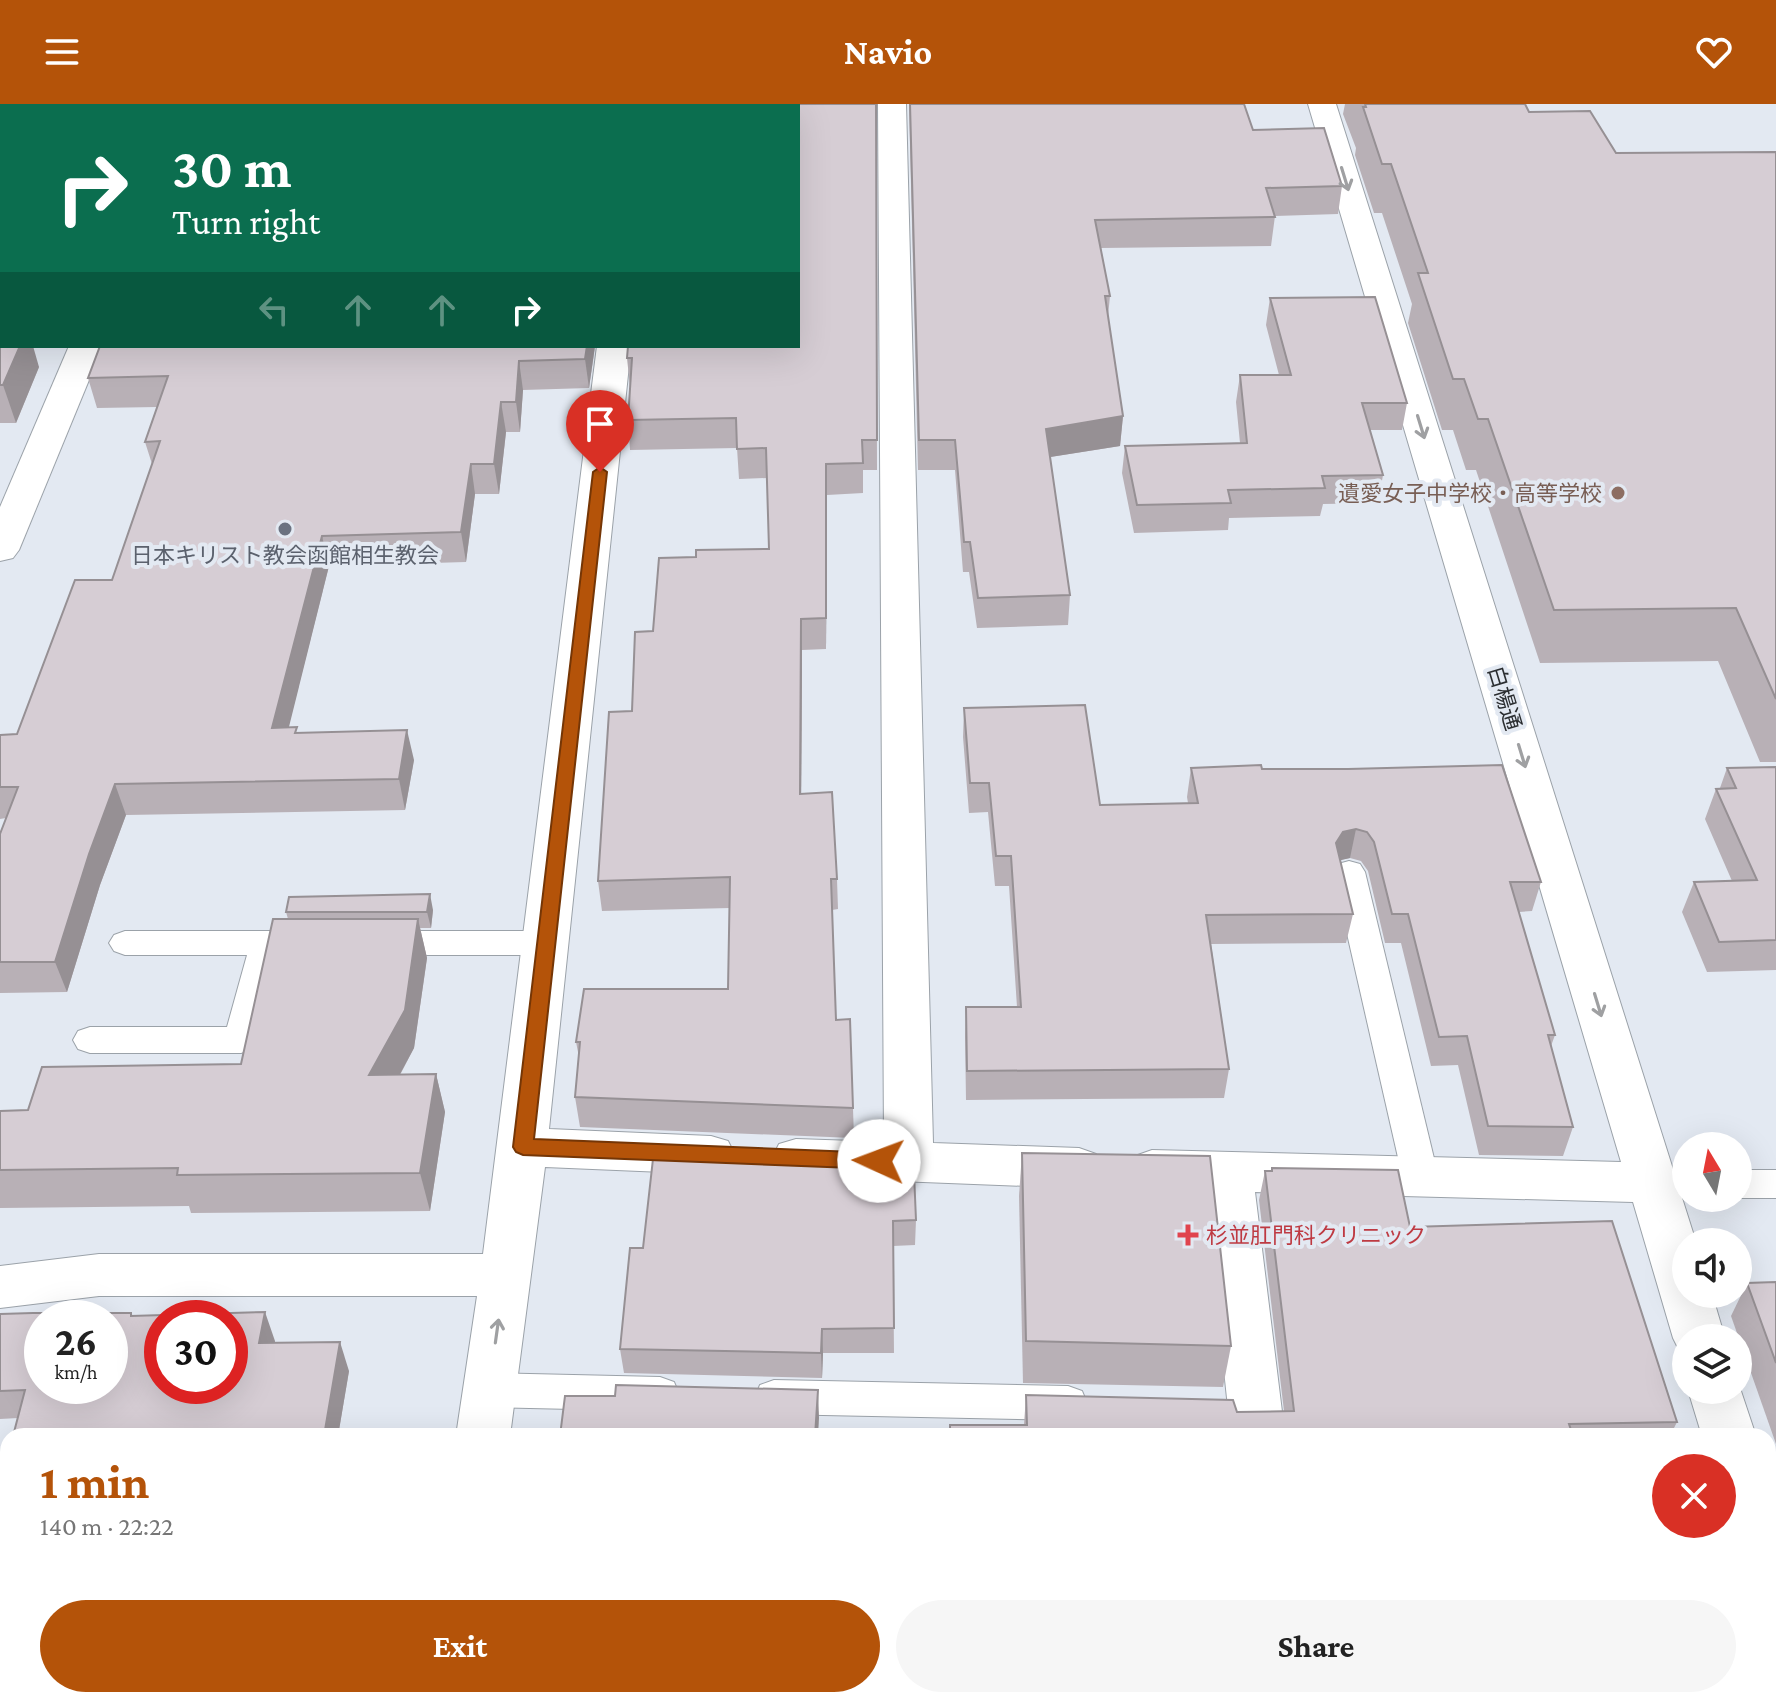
<!DOCTYPE html>
<html lang="en">
<head>
<meta charset="utf-8">
<style>
	:root { --surface:#fff; --page:#f6f6f6; --text:#222; --muted:#767676; --accent:#b45309 }
	body { margin:0; font-family:"Crimson Pro","Noto Sans JP",serif; background:var(--page); color:var(--text); height:100vh; display:flex; flex-direction:column; font-size:30px; white-space:nowrap }
	* { box-sizing:border-box; margin:0 }
	p { font-size:26px; color:var(--muted) }
	.icon { flex:none; width:44px; height:44px; fill:none; stroke:currentColor; stroke-width:2; stroke-linecap:round; stroke-linejoin:round }
	.map { position:relative; flex:1; overflow:hidden }
	.drawer { position:absolute; left:0px; top:1324px; width:1776px; height:280px; display:flex; flex-direction:column; background:var(--surface); border-radius:24px 24px 0 0; box-shadow:0 8px 32px #0002 }
	.drawer>* { flex:none }
	.guide { position:absolute; left:0px; top:0px; width:800px; height:244px; box-shadow:0 8px 32px #0002; background:#0b6e4f; color:#fff; overflow:hidden }
	.needle { width:52px; rotate:350deg }
	.tools { position:absolute; left:1672px; top:1028px; display:grid; gap:16px }
	.tools a { display:grid; place-items:center; width:80px; height:80px; border-radius:50%; background:var(--surface); box-shadow:0 8px 32px #0002; font-size:40px }
	.speed { position:absolute; left:24px; top:1196px; display:flex; gap:16px; font-size:40px; font-weight:700; text-align:center }
	.speed>* { display:grid; place-content:center; width:104px; height:104px; border-radius:50%; background:var(--surface); box-shadow:0 8px 32px #0002; line-height:1 }
	.speed small { font-size:20px; font-weight:400 }
	.speed .limit { border:12px solid #d22; background:#fff; color:#111 }
	.pin { position:absolute; display:grid; place-items:center; width:68px; height:68px; color:#fff; margin:-82px -34px; border-radius:50% 50% 50% 0; rotate:-45deg; box-shadow:0 0 8px #0007 }
	.pin .icon { rotate:45deg }
	.me { position:absolute; width:88px; margin:-44px; rotate:272deg; stroke-linejoin:round; filter:drop-shadow(0 0 6px #0008) }
	.turn { display:flex; align-items:center; gap:28px; height:168px; padding:0 40px; font-size:36px }
	.turn .icon { width:104px; height:104px; stroke-width:2.5 }
	.turn b { display:block; font-size:56px; line-height:68px }
	.lanes { display:flex; align-items:center; height:76px; padding:0 40px; background:#0003; justify-content:center; gap:40px; direction:ltr }
	.lanes .off { opacity:.35 }
	.round { display:grid; place-items:center; flex:none; width:84px; height:84px; border-radius:42px; background:var(--page) }
	.overview { display:flex; align-items:center; justify-content:space-between; height:136px; padding:0 40px }
	h1 { font-size:48px; font-weight:700; line-height:60px; color:var(--accent) }
	.action { display:flex; gap:16px; margin-top:auto; padding:16px 40px }
	.action a { flex:1; height:92px; border-radius:48px; background:var(--accent); color:#fff; font-size:32px; font-weight:700; line-height:92px; text-align:center }
	.action a+a { background:var(--page); color:var(--text) }
	header { display:flex; justify-content:space-between; align-items:center; height:104px; padding:0 40px; background:var(--accent); color:#fff; font-size:36px; font-weight:700 }
	.map>svg:first-child { display:block }
	.lines { fill:none; stroke-linecap:round; stroke-linejoin:round }
	.lane-casing { stroke:#9ba2a9; stroke-width:2 }
	.street-casing { stroke:#9ba2a9; stroke-width:2 }
	.secondary-casing { stroke:#9ba2a9; stroke-width:2 }
	.lane { fill:#fff; fill-rule:evenodd }
	.street { fill:#fff; fill-rule:evenodd }
	.secondary { fill:#fff; fill-rule:evenodd }
	.wall { fill:#b8b0b6 }
	.shaded-wall { fill:#969094 }
	.building { fill:#d6cdd4; stroke:#969094; stroke-width:2; fill-rule:evenodd }
	.oneway { stroke:#9fa0a2 }
	.route { fill:#b45309; stroke:#753606; stroke-width:2 }
	.education-dot { fill:#8d6e63; stroke:#e3e9f2; stroke-width:3 }
	.worship-dot { fill:#6b7280; stroke:#e3e9f2; stroke-width:3 }
	.health-dot { fill:#e0444e; stroke:#e3e9f2; stroke-width:3 }
	.labels { text-anchor:middle; stroke-width:8; stroke-linejoin:round; paint-order:stroke }
	.education-label { font-size:22px; fill:#785e54; stroke:#e3e9f2; text-anchor:end }
	.worship-label { font-size:22px; fill:#5b616d; stroke:#e3e9f2 }
	.street-label { font-size:22px; fill:#2a2d30; stroke:#e3e9f2 }
	.health-label { font-size:22px; fill:#be3a42; stroke:#e3e9f2; text-anchor:start }
</style>
</head>
<body>
<header><svg class="icon" aria-label="menu" viewBox="0 0 24 24"><path d="M4 6h16M4 12h16M4 18h16"/></svg>Navio<svg class="icon" aria-label="heart" viewBox="0 0 24 24"><path d="M12 20l-8-8c-3-5 5-10 8-4 3-6 11-1 8 4z"/></svg></header>
<div class="map">
<svg width="1776" height="1604" viewBox="0 0 1776 1604">
	<rect width="100%" height="100%" fill="#e3e9f2"/>
	<g class="lines">
		<defs>
			<g id="lane">
				<polygon points="1349,757 1360,760 1365,768 1438,1071 1433,1081 1420,1085 1407,1081 1402,1071 1333,768 1338,760"/>
				<polygon points="125,827 310,827 321,831 326,839 321,847 310,851 279,851 253,945 241,949 90,949 78,945 73,936 78,927 90,923 227,923 247,851 125,851 114,847 109,839 114,831"/>
				<polygon points="381,827 546,827 557,831 562,839 557,847 546,851 381,851 370,847 365,839 370,831"/>
				<polygon points="1653,1065 1686,1066 1687,1094 1653,1093 1640,1089 1635,1079 1640,1069"/>
				<polygon points="1738,1066 1776,1066 1776,1094 1737,1094"/>
				<polygon points="489,1269 660,1273 674,1278 679,1290 674,1302 660,1307 489,1303 475,1298 470,1286 475,1274"/>
				<polygon points="774,1276 1068,1282 1082,1287 1087,1299 1082,1311 1068,1316 774,1310 760,1305 755,1293 760,1281"/>
				<polygon points="607,1596 911,1596 914,1602 611,1604"/>
			</g>
			<g id="street">
				<polygon points="878,0 906,0 933,1039 1079,1044 1096,1050 1104,1064 1096,1078 1079,1084 796,1073 779,1068 772,1054 779,1040 796,1035 884,1038"/>
				<polygon points="1308,0 1336,0 1696,1138 1686,1138 1686,1190 1712,1190 1725,1234 1686,1234 1686,1252 1681,1250 1673,1234 1633,1098 1255,1088 1285,1332 1231,1332 1205,1087 1152,1086 1135,1080 1127,1066 1135,1052 1152,1046 1621,1058"/>
				<polygon points="597,242 631,242 549,1025 711,1032 728,1037 735,1051 728,1065 711,1070 545,1063 510,1332 456,1332 477,1192 99,1192 0,1204 0,1162 99,1150 483,1150"/>
				<polygon points="1738,1278 1756,1332 1702,1332 1688,1286 1738,1286"/>
				<polygon points="1768,1438 1776,1441 1776,1518 1768,1515"/>
				<polygon points="415,1596 475,1596 474,1604 414,1604"/>
			</g>
			<g id="secondary">
				<rect x="176" y="0" width="28" height="2"/>
				<polygon points="69,242 103,242 19,446 13,454 0,457 0,403"/>
			</g>
		</defs>
		<use href="#lane" class="lane-casing"/>
		<use href="#street" class="street-casing"/>
		<use href="#secondary" class="secondary-casing"/>
		<use href="#lane" class="lane"/>
		<use href="#street" class="street"/>
		<use href="#secondary" class="secondary"/>
	</g>
	<g class="wall">
		<polygon points="0,0 134,0 133,2 2,2 2,172 0,176"/>
		<polygon points="876,0 877,366 863,366 863,389 827,391 826,545 802,546 801,690 837,775 838,805 832,806 836,916 850,915 854,1034 580,1023 575,993 579,953 576,938 728,885 730,804 602,807 598,777 632,607 653,527 696,453 769,445 767,374 739,375 737,344 630,346 628,316 630,283 627,254"/>
		<polygon points="909,0 1244,0 1253,26 1342,82 1338,110 1275,112 1271,142 1101,144 1110,192 1108,212 1123,312 1120,342 1050,353 1070,491 1068,521 977,524 969,468 963,468 955,366 918,366"/>
		<polygon points="1345,0 1525,0 1529,8 1616,49 1776,48 1776,658 1760,658 1718,557 1540,559 1476,366 1466,366 1453,326 1442,326 1408,219 1412,200 1382,109 1374,109 1355,51 1356,44 1343,10"/>
		<polygon points="1270,194 1407,299 1402,326 1370,326 1383,371 1378,399 1323,400 1320,412 1229,414 1228,426 1134,429 1122,369 1125,342 1240,339 1236,298 1240,271 1279,271 1266,221"/>
		<polygon points="0,226 39,263 16,319 0,319"/>
		<polygon points="595,242 589,284 523,286 520,328 506,328 499,390 475,390 466,458 329,462 288,624 298,629 414,656 405,706 126,711 100,781 67,888 0,889 0,730 6,714 0,715 0,631 17,630 112,476 152,360 145,338 157,303 97,304 88,274"/>
		<polygon points="964,604 1100,701 1188,699 1187,693 1191,664 1262,665 1541,778 1532,807 1519,808 1555,931 1551,942 1573,1023 1563,1052 1479,1051 1458,961 1431,962 1401,839 1385,839 1368,767 1361,757 1350,754 1340,756 1353,810 1346,839 1211,840 1229,965 1224,994 966,996 965,932 966,903 1017,903 1009,782 995,782 988,708 969,709 963,633"/>
		<polygon points="1776,663 1776,866 1707,868 1682,808 1694,778 1732,777 1705,715 1716,685 1720,684 1727,664"/>
		<polygon points="433,806 431,824 420,824 427,854 414,944 400,971 436,970 445,1008 430,1107 191,1109 189,1102 0,1104 0,1007 28,1006 241,960 288,815 286,808"/>
		<polygon points="1022,1049 1231,1242 1223,1283 1023,1279 1019,1092"/>
		<polygon points="1272,1064 1410,1123 1677,1318 1670,1332 950,1332 950,1321 1024,1321 1026,1291 1237,1308 1284,1307 1259,1096 1265,1067 1271,1067"/>
		<polygon points="855,1070 916,1116 915,1141 893,1142 894,1249 823,1249 822,1274 624,1269 620,1245 643,1144"/>
		<polygon points="1776,1178 1776,1340 1731,1212 1747,1179"/>
		<polygon points="131,1209 133,1212 275,1237 275,1239 349,1267 338,1332 13,1332 18,1314 0,1315 0,1210"/>
	</g>
	<g class="shaded-wall">
		<polygon points="53,0 66,0 66,2 52,2"/>
		<polygon points="122,0 134,0 133,2 122,2"/>
		<polygon points="2,109 2,172 0,176 0,114"/>
		<polygon points="20,242 33,242 39,263 16,319 3,281"/>
		<polygon points="587,242 595,242 589,284 585,255"/>
		<polygon points="519,257 523,286 520,328 516,298"/>
		<polygon points="501,298 506,328 499,390 494,360"/>
		<polygon points="1123,312 1120,342 1044,354 1046,325"/>
		<polygon points="471,360 475,390 466,458 461,428"/>
		<polygon points="826,360 827,391 826,545"/>
		<polygon points="322,432 329,462 281,655 272,624"/>
		<polygon points="801,515 802,546 801,721 800,690"/>
		<polygon points="407,626 414,656 405,706 399,675"/>
		<polygon points="115,680 126,711 100,781 67,888 55,858 89,750"/>
		<polygon points="1356,725 1350,754 1337,757 1336,739 1343,728"/>
		<polygon points="430,790 433,806 431,824 427,808"/>
		<polygon points="418,815 427,854 414,944 379,1009 369,971"/>
		<polygon points="436,970 445,1008 430,1107 420,1069"/>
		<polygon points="265,1208 275,1237 270,1268 259,1239"/>
		<polygon points="822,1225 823,1249 822,1274 821,1249"/>
		<polygon points="340,1238 349,1267 338,1332 324,1332"/>
		<polygon points="818,1286 819,1314 818,1332 815,1332"/>
		<polygon points="371,1596 385,1596 383,1604 370,1604"/>
	</g>
	<g class="building">
		<polygon points="0,0 53,0 52,2 2,2 2,109 0,114"/>
		<polygon points="198,0 876,0 877,336 862,336 863,359 826,360 826,514 801,515 800,690 832,688 837,775 831,775 836,916 850,915 853,1004 575,993 580,938 576,938 584,885 728,885 730,773 598,777 609,608 632,607 635,528 653,527 659,454 696,453 696,446 769,445 766,344 737,345 736,314 628,316 632,254 627,254 628,242 798,242 798,2 197,2"/>
		<polygon points="910,0 1244,0 1253,26 1324,24 1342,82 1266,84 1275,113 1095,116 1110,192 1105,192 1123,312 1046,325 1070,491 978,494 970,438 964,438 955,336 919,336"/>
		<polygon points="1365,0 1525,0 1529,8 1590,7 1616,49 1776,48 1776,595 1736,504 1554,506 1488,315 1478,315 1464,275 1453,275 1418,169 1428,169 1391,60 1382,60 1363,3 1366,3"/>
		<polygon points="1375,193 1407,299 1362,299 1383,371 1322,372 1325,384 1228,386 1231,399 1137,401 1125,342 1247,339 1240,271 1291,271 1270,194"/>
		<polygon points="0,226 2,226 2,242 20,242 3,281 0,281"/>
		<polygon points="100,242 587,242 585,255 519,257 516,298 501,298 494,360 471,360 461,428 322,432 272,624 297,623 295,629 407,626 399,675 115,680 89,750 55,858 0,858 0,730 18,683 0,683 0,631 17,630 75,476 112,476 160,337 145,338 168,272 88,274"/>
		<polygon points="1085,601 1100,701 1198,699 1191,664 1261,661 1262,665 1348,665 1502,661 1541,778 1510,778 1555,931 1548,931 1573,1023 1488,1022 1467,932 1439,933 1408,810 1392,810 1374,738 1367,728 1356,725 1343,728 1336,739 1353,810 1206,811 1229,965 967,967 966,903 1021,903 1011,752 996,752 989,679 970,679 964,604"/>
		<polygon points="1776,663 1776,836 1719,838 1694,778 1757,776 1716,685 1736,684 1727,664"/>
		<polygon points="430,790 427,808 286,808 289,793"/>
		<polygon points="273,815 418,815 405,906 369,971 436,970 420,1069 177,1071 178,1064 0,1066 0,1007 28,1006 42,963 241,960"/>
		<polygon points="654,1046 855,1054 855,1070 914,1069 916,1116 893,1117 894,1224 822,1225 821,1249 620,1245 630,1144 643,1144"/>
		<polygon points="1022,1049 1210,1052 1231,1242 1026,1237"/>
		<polygon points="1272,1064 1398,1066 1410,1123 1612,1117 1677,1318 1569,1320 1573,1332 950,1332 950,1321 1027,1321 1026,1291 1233,1296 1237,1308 1294,1307 1265,1067 1272,1067"/>
		<polygon points="1776,1178 1776,1259 1747,1179"/>
		<path d="M265 1208 259 1239 340 1238 324 1332H13L25 1286 0 1287V1210L33 1209H131V1212ZM42 1214H110V1282H42ZM162 1214H230V1282H162Z"/>
		<polygon points="616,1281 818,1286 815,1332 560,1332 565,1292 615,1292"/>
		<polygon points="8,1351 8,1596 371,1596 370,1604 0,1604 0,1382"/>
		<polygon points="850,1596 1722,1596 1724,1604 850,1604"/>
	</g>
	<defs><path id="oneway-shaft" d="M-6 0H5M1.5-3L5.5 0L1.5 3" fill="none" stroke-width="1.6" stroke-linecap="round" stroke-linejoin="round" transform="scale(2)"/></defs>
	<g class="oneway">
		<use href="#oneway-shaft" transform="translate(1345 75) rotate(73)"/>
		<use href="#oneway-shaft" transform="translate(1421 323) rotate(73)"/>
		<use href="#oneway-shaft" transform="translate(1522 652) rotate(73)"/>
		<use href="#oneway-shaft" transform="translate(1598 901) rotate(73)"/>
		<use href="#oneway-shaft" transform="translate(497 1227) rotate(-82)"/>
	</g>
	<polygon class="route" points="600,363 607,368 534,1035 879,1049 887,1052 890,1057 887,1063 879,1065 523,1051 516,1048 513,1043 593,368"/>
	<circle class="education-dot" cx="1618" cy="389" r="8"/>
	<circle class="worship-dot" cx="285" cy="425" r="8"/>
	<path class="health-dot" d="M1184 1119h8v8h8v8h-8v8h-8v-8h-8v-8h8z"/>
	<g class="labels">
		<g class="education-label">
			<text x="1602" y="397">遺愛女子中学校・高等学校</text>
		</g>
		<g class="worship-label">
			<text x="285" y="459">日本キリスト教会函館相生教会</text>
		</g>
		<g class="street-label">
			<text transform="translate(1505 594) rotate(73)" y="8">白楊通</text>
		</g>
		<g class="health-label">
			<text x="1206" y="1139">杉並肛門科クリニック</text>
		</g>
	</g>
</svg>
<div class="tools">
<a><svg class="needle" viewBox="-14 -14 28 28"><path d="M0-13l5 13h-10z" fill="#e53935"/><path d="M0 13l5-13h-10z" fill="#767676"/></svg></a>
<a><svg class="icon" aria-label="sound" viewBox="0 0 24 24"><path d="M4 9h4l5-4v14l-5-4H4zM17 9q2 3 0 6"/></svg></a>
<a><svg class="icon" aria-label="layers" viewBox="0 0 24 24"><path d="M12 4l9 5-9 5-9-5zM3 14l9 5 9-5"/></svg></a>
</div>
<div class="speed"><div>26<small>km/h</small></div><div class="limit">30</div></div>
<div class="pin" style="left:600px;top:368px;background:#d93025"><svg class="icon" aria-label="arrive" viewBox="0 0 24 24"><path d="M6 21V4h12l-3 4 3 4H6"/></svg></div>
<svg class="me" style="left:879px;top:1057px" viewBox="-20 -20 40 40"><circle r="19" fill="#fff"/><path d="M0-13L10 11 0 6-10 11z" fill="#b45309"/></svg>
<div class="guide">
<div class="turn"><svg class="icon" aria-label="right" viewBox="0 0 24 24"><path d="M7 20v-9h11M14 6l5 5-5 5"/></svg><div><b>30 m</b>Turn right</div></div>
<div class="lanes"><svg class="icon off" aria-label="left" viewBox="0 0 24 24"><path d="M17 20v-9H6M10 6l-5 5 5 5"/></svg><svg class="icon off" aria-label="ahead" viewBox="0 0 24 24"><path d="M12 20V5M6 11l6-6 6 6"/></svg><svg class="icon off" aria-label="ahead" viewBox="0 0 24 24"><path d="M12 20V5M6 11l6-6 6 6"/></svg><svg class="icon" aria-label="right" viewBox="0 0 24 24"><path d="M7 20v-9h11M14 6l5 5-5 5"/></svg></div>
</div>
<section class="drawer">
<div class="overview"><div><h1>1 min</h1><p>140 m · 22:22</p></div><a class="round" style="background:#d93025;color:#fff"><svg class="icon" aria-label="close" viewBox="0 0 24 24"><path d="M6 6l12 12M18 6L6 18"/></svg></a></div>
<div class="action"><a>Exit</a><a>Share</a></div>
</section>
</div>
</body>
</html>
